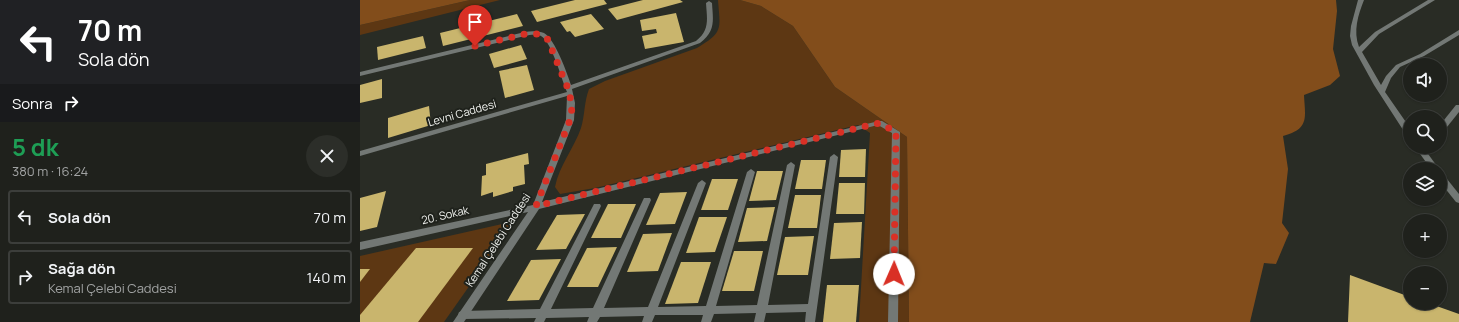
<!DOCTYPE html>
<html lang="tr">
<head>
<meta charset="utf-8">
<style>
	:root { --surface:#1f211c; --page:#2c2e29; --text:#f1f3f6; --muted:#a1a3a3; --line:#3c3e3b }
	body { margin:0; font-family:Manrope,sans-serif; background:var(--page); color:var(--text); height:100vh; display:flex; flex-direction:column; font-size:15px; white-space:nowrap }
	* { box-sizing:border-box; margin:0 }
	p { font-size:13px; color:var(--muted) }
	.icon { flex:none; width:22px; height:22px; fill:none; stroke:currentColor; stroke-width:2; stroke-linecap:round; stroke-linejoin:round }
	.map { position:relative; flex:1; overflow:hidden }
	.side { display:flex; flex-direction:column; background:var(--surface); width:360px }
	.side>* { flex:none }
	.top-card { background:#202124; color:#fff; overflow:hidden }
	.fabs { position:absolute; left:1043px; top:58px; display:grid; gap:8px }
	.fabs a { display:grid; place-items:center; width:44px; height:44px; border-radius:50%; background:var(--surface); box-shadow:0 1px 3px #0004,0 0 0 1px var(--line); font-size:20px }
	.pin { position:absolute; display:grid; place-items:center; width:34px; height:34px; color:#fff; margin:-41px -17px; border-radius:50% 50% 50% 0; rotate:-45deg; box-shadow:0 0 4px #0007 }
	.pin .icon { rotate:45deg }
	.me { position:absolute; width:44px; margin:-22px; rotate:1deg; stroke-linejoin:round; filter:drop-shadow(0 0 3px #0008) }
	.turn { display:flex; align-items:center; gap:14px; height:84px; padding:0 12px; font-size:18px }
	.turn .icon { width:52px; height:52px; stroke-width:2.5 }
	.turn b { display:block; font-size:28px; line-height:34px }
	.then { display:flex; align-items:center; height:38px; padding:0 12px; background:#0003; gap:8px; font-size:15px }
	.round { display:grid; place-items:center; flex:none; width:42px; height:42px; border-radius:21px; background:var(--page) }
	.head { display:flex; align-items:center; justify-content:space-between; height:68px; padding:0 12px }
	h1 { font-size:24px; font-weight:700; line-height:30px; color:#1e9e55 }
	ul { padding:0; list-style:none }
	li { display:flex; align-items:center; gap:12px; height:54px; margin:0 8px 6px; padding:0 4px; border:2px solid var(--line); border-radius:4px }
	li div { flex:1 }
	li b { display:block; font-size:15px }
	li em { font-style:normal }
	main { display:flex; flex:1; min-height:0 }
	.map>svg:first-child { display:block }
	.green { fill:#5d3713 }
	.forest { fill:#824d1b }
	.building { fill:#c9b56d }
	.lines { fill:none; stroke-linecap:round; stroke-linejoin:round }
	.lane { fill:#737875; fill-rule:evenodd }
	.street { fill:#737875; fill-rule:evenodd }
	.route { stroke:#d93025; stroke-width:7; stroke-dasharray:0 12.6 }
	.labels { text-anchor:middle; stroke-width:4; stroke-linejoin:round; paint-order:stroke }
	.street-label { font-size:11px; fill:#f0f2ee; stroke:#1f221c }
</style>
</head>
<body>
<main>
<section class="side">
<div class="top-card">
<div class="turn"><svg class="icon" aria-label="left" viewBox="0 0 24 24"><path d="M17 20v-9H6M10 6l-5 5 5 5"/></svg><div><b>70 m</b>Sola dön</div></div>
<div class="then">Sonra<svg class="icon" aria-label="right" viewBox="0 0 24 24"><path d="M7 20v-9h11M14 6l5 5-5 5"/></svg></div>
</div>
<div class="head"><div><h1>5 dk</h1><p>380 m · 16:24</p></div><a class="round"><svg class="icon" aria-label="close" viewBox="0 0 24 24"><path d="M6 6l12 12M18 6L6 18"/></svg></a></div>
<ul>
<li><svg class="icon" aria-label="left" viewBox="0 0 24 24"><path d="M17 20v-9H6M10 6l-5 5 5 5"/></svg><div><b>Sola dön</b></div><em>70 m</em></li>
<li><svg class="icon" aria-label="right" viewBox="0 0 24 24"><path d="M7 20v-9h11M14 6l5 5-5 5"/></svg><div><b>Sağa dön</b><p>Kemal Çelebi Caddesi</p></div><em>140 m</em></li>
</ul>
</section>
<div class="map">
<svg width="1099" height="322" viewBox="0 0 1099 322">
	<rect width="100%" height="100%" fill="#292c25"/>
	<g class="green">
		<polygon points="110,0 140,0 0,35 0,25"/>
		<path d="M358 0H380L401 6 433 26 475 87 547 137 549 322H499L510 133 498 125 235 188 200 194 195 187C199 166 214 148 221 128 225 115 224 102 229 89L245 81 337 48C364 32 360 29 358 0Z"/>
		<polygon points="155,221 84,322 0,322 0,256"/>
	</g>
	<g class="forest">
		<polygon points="0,0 110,0 0,25"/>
		<path d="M380 0H976L977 11 973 49 980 76 970 85 944 95C945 117 950 129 923 136L928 169 922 223 929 233 916 264 904 263 890 322H549L547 137 475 87 433 26 401 6Z"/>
	</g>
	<g class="building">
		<polygon points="215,0 244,0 247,4 177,22 171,11"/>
		<polygon points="283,0 320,0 323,2 257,20 248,9"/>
		<polygon points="316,13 324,42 285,49 282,36 297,33 296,29 282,31 280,20"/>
		<polygon points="157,14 163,26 83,46 80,33"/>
		<polygon points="231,14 244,29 215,37 210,31 207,32 200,22"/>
		<polygon points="63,36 66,48 18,60 17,47"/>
		<polygon points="161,45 167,59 134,68 129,54"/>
		<polygon points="167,65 174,90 145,98 139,71"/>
		<polygon points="22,79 22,98 0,103 0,85"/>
		<polygon points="69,106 71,125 28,138 28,118"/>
		<polygon points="506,149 505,177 479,177 481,150"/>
		<polygon points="168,153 169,164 164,165 165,184 153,187 153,191 133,197 133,192 121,196 122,176 126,175 126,164"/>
		<polygon points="441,160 466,160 462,189 435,189"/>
		<polygon points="397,171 423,171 416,200 389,201"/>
		<polygon points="352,179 378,179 368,210 341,210"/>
		<polygon points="479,183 505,183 504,214 476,214"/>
		<polygon points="26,191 17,227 0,231 0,198"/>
		<polygon points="327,192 315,224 286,225 300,193"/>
		<polygon points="435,195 461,195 457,228 428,228"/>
		<polygon points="248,204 276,204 261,238 231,238"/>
		<polygon points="415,207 407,241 378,242 387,208"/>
		<polygon points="225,214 206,249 176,250 197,215"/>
		<polygon points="339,217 367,217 355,252 326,253"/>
		<polygon points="502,222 500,258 470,259 474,223"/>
		<polygon points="312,233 298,271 267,272 283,234"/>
		<polygon points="454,236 448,275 417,275 425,237"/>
		<polygon points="257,247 238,287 207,287 227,248"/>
		<polygon points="56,248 113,248 58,322 0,322 0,315"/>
		<polygon points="374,251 403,251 394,291 362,291"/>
		<polygon points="201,259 179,300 147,301 171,260"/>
		<polygon points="321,262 351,262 338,303 305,304"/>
		<polygon points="0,269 10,269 0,282"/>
		<polygon points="990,275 1050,297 1050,303 1068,303 1099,314 1099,322 988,322"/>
		<polygon points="467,285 499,285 496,322 463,322"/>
	</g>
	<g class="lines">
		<polygon class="lane" points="474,154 478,157 455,322 445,322 446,312 406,313 404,322 394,322 396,313 354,314 351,322 341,322 343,315 295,315 292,322 282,322 284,316 240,317 237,322 227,322 229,317 186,318 184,322 174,322 176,318 103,319 99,318 98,315 99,312 103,311 180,309 233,206 234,204 240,204 241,206 191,309 233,308 283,200 284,198 290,198 291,200 244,308 288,307 338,183 342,180 346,183 298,307 346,306 387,172 391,169 395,172 356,306 397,305 427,165 431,162 435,165 408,305 448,304 470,157"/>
		<g class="street">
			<path d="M998 0H1004C998 15 993 31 999 47L1015 32 1068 0H1075L1019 34 1002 52 1021 85 1026 76 1036 65 1060 54 1099 30V35L1064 56 1040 67 1031 78 1025 92 1050 128V136H1047L1014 85 992 45 990 36 991 26Z"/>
			<path d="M349 1 352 3C353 20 356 31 340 43L212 89 215 103 214 120 182 202 519 121H522L540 132 538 322H528L532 133 518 125 179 209 104 322H93L168 212 0 250V242L173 205 206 120 207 96 0 156V151L207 92C202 81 192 42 181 36 176 34 170 35 165 36L0 76V72L165 32C171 31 179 31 184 33 195 39 207 73 211 85L336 41C350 30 347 19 346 3Z"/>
			<polygon points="1096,105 1099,105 1099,112 1083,132 1080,132 1080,125"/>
			<polygon points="1055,147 1063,147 1079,169 1071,169"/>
			<polygon points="1080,173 1083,174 1099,194 1099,203 1096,202 1080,182"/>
		</g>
	</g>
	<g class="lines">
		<polyline class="route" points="115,46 165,34 178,34 187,38 209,91 212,108 210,120 176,206 519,123 536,132 534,274"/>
	</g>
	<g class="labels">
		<g class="street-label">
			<text transform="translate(102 113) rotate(-16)" y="4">Levni Caddesi</text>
			<text transform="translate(85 215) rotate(-13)" y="4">20. Sokak</text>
			<text transform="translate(138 240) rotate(-57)" y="4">Kemal Çelebi Caddesi</text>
		</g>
	</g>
</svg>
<div class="fabs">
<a><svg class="icon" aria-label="sound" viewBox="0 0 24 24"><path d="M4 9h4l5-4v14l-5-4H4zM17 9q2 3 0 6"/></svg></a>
<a><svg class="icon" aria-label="search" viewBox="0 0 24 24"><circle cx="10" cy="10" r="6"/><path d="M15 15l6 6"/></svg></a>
<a><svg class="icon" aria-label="layers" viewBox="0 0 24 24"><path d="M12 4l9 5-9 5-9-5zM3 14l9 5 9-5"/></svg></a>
<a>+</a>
<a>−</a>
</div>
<div class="pin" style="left:115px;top:46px;background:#d93025"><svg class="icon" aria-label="arrive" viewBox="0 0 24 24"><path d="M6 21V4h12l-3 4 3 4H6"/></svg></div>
<svg class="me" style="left:534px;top:274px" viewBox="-20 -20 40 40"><circle r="19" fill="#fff"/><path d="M0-13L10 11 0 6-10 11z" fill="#d93025"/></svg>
</div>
</main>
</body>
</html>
